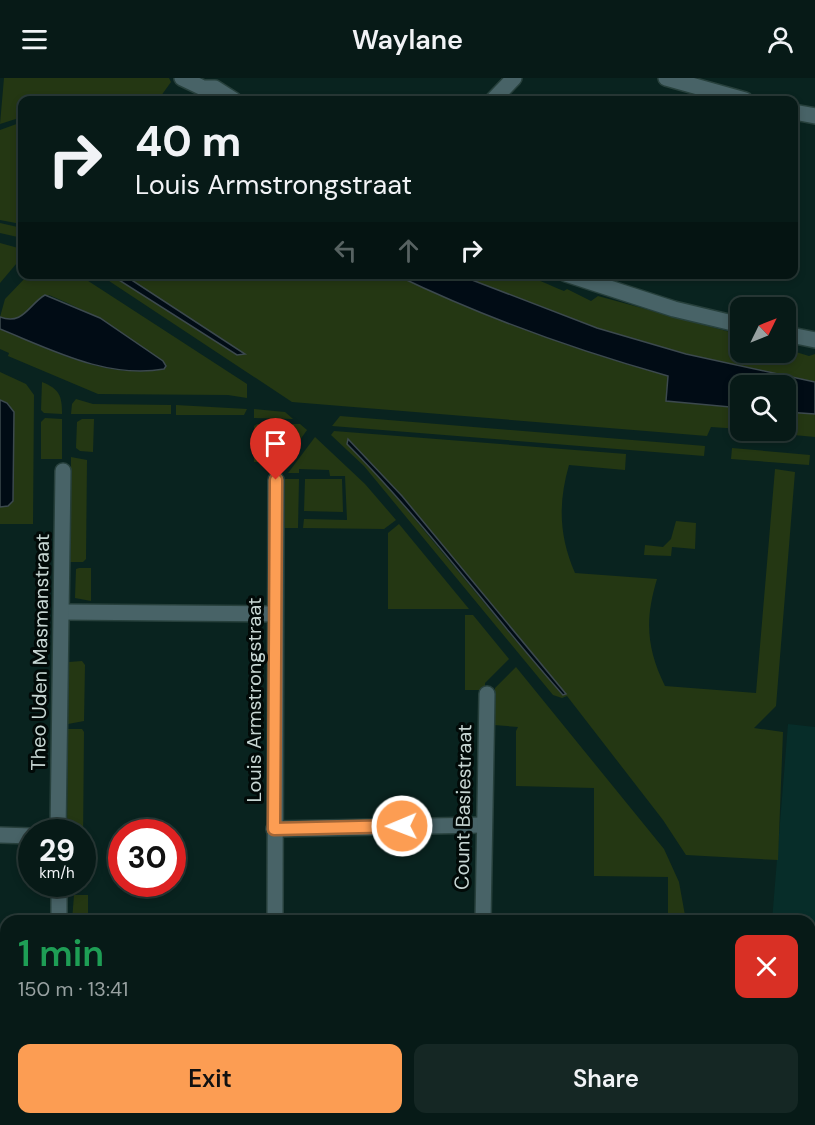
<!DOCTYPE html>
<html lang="en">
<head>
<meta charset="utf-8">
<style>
	:root { --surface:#071a17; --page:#152724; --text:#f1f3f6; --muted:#98a1a1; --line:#283836; --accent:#fc9d53 }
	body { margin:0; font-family:"DM Sans",sans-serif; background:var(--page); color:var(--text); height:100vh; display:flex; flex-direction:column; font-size:22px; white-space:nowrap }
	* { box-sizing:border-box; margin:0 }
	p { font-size:20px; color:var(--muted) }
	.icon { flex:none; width:33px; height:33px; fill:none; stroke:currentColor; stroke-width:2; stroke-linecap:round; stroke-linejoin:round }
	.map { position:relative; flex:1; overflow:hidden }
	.details { position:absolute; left:0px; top:837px; width:816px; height:210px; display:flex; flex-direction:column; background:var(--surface); border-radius:18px 18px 0 0; box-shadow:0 3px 9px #0003,0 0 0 2px var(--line) }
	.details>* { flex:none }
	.hud { position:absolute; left:18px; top:18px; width:780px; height:183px; border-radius:12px; box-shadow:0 3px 9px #0003,0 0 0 2px var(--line); background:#071a17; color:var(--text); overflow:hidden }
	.needle { width:39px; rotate:47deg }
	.controls { position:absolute; left:730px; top:219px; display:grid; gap:12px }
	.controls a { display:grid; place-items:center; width:66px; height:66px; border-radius:12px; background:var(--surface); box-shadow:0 3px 9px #0003,0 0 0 2px var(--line); font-size:30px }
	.speed { position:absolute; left:18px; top:741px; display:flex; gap:12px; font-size:30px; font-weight:700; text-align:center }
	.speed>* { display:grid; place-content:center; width:78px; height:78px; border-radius:50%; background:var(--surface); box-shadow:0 3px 9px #0003,0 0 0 2px var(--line); line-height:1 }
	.speed small { font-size:15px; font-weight:400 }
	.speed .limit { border:9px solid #d22; background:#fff; color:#111 }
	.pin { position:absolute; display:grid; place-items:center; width:51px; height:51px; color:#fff; margin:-62px -26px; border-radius:50% 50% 50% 0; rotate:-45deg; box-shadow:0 0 6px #0007 }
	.pin .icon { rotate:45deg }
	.me { position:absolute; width:66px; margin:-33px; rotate:269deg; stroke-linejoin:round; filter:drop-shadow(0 0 4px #0008) }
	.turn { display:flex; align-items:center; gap:21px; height:126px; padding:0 18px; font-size:27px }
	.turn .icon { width:78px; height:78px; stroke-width:2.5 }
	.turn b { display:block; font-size:42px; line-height:51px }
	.lanes { display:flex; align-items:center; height:57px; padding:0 18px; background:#0003; justify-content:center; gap:30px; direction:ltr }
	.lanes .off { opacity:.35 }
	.round { display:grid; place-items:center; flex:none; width:63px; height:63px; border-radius:12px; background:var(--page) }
	.headline { display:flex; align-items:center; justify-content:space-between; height:102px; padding:0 18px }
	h1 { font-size:36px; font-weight:600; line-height:45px; color:#1e9e55 }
	.primary-button { display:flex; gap:12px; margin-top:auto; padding:12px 18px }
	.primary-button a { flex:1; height:69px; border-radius:12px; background:var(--accent); color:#111; font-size:24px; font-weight:600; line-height:69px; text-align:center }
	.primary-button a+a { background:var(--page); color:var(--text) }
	header { display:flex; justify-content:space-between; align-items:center; height:78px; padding:0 18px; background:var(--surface); font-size:27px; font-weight:600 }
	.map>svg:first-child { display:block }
	.built { fill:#072d29 }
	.green { fill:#243713; fill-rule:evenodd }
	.water { fill:#010c15; stroke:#3c494e; stroke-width:1.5 }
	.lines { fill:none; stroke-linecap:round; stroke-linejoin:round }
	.minor-casing { stroke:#27403c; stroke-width:18 }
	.minor { stroke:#486367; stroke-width:15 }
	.route-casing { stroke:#a46636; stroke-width:15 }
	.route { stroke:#fc9d53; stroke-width:10 }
	.labels { text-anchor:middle; stroke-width:6; stroke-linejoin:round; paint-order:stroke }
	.street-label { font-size:20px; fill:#c7d6d3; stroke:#020a08 }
</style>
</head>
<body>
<header><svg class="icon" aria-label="menu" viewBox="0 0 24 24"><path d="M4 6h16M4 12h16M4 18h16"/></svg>Waylane<svg class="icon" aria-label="person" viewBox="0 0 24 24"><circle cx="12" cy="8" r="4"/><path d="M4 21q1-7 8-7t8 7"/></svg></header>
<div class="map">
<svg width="815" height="1047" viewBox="0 0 815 1047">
	<rect width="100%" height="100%" fill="#09231f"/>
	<polygon class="built" points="788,646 815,649 815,978 810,974 810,843 772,843"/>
	<g class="green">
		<polygon points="4,0 169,0 171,4 158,22 144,22 147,19 144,16 139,22 22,22 22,39 0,46"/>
		<polygon points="22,44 22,146 21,146 0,142 0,52"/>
		<polygon points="0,145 22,150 22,160 0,155"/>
		<polygon points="0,165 22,171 22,179 0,205"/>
		<path d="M28 197H79L247 306V320L228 317 98 316 8 278 9 275 0 271V251C51 272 107 302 164 291 123 255 100 238 49 217 35 228 20 246 0 239L5 221Z"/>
		<path d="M100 197H396C483 239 575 272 668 298L666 323 741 330V351L711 349 707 358 292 324Z"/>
		<path d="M459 197C479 197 503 193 522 197 539 201 548 207 564 213L567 211 591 223 598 218 741 257V274H786V271L809 278 815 276V304C694 284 571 248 459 197Z"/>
		<polygon points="0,294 26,306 34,317 33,446 0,446 0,429 8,428 13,423 14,334 7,325 0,322"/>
		<path d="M42 304C59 311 62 317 62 336L44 335 41 332Z"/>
		<polygon points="76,321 93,326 171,327 171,336 71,336 72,326"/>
		<polygon points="176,327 247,331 244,337 176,337"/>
		<polygon points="254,331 285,334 293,341 254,340"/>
		<polygon points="786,334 815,336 815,359 752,353 786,352"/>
		<polygon points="340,338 705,368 704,378 332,348"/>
		<polygon points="45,340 62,341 62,381 41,381 41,344"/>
		<polygon points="82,341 94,341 93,374 80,373 76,370 77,344"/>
		<polygon points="257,346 300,346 307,352 284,384 254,384 254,348"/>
		<path d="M334 353 626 376 625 392 569 387C558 425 559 458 575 495L657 501C645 541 646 569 665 608L756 615 775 391 795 394 776 628 754 650 783 654 778 782 686 777 663 742 567 618 562 620 553 617 364 388 331 357ZM349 362 402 418 565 616 515 562Z"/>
		<polygon points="315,359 365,406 396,442 384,451 303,450 304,441 347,442 345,398 330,398 329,392 299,391 299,395 288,395"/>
		<polygon points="732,370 810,377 809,387 731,381"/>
		<polygon points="71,379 87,382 86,481 83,484 70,484"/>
		<polygon points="284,401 299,401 298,450 283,450"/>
		<polygon points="305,401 342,401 343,434 304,433"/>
		<polygon points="676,443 696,445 695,471 672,469 671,478 644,477 645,467 663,469 671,461"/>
		<polygon points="399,446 469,531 388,531 388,455"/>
		<polygon points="79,490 91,490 91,523 75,520 76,491"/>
		<polygon points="465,537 473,537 509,581 485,605 485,612 465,612"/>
		<polygon points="82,583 85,587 84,643 68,646 69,584"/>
		<polygon points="516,589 664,771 679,804 686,843 668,843 668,799 594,798 594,710 516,708 516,653 518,649 494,647 495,610"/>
		<polygon points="68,651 82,651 84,654 83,764 82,754 67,754"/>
		<polygon points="74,817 88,817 88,843 72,843"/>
		<rect x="57" y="1041" width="26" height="6"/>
		<polygon points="216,1041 244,1041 242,1047 214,1047"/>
		<polygon points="714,1041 738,1041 746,1047 714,1047"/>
		<polygon points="746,1041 786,1041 794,1047 753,1047"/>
	</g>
	<g class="water">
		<polygon points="111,197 124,197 245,276 237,277"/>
		<path d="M396 197H459L597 250 686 276 815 304V336L786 334V308H741V330L666 323 668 298C575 272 483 239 396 197Z"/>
		<path d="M45 217 100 240 163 283 166 288 164 291C107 301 52 272 0 251V239C23 248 29 226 45 217Z"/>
		<polygon points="0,322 7,325 14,334 13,423 8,428 0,429"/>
		<path d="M348 361 402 418 566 616 563 617C489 534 425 444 347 366Z"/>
		<polygon points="810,985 815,987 815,1047 794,1047 786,1041 810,1041"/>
		<polygon points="83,1041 216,1041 214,1047 83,1047"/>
	</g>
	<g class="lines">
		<defs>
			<g id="minor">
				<polyline points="182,0 203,10 215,10 234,22"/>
				<polyline points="666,0 745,22"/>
				<polyline points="493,22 514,0"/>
				<polyline points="794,34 815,38"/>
				<polyline points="566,196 674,231 741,247"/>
				<polyline points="786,256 815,262"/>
				<polyline points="62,534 275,536"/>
				<polyline points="274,751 483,747"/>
				<polyline points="58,754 63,393"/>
				<polyline points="0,757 32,758"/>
				<polyline points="59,843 59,806"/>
				<polyline points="275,843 276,402"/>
				<polyline points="483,843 487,616"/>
				<polyline points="677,1041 677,1047"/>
				<polyline points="46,1047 46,1041"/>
				<polyline points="273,1047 273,1041"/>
				<polyline points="482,1047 482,1041"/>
			</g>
		</defs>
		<use href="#minor" class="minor-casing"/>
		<use href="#minor" class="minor"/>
	</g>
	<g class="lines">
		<defs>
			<polyline id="route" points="276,402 274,751 402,748"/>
		</defs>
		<use href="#route" class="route-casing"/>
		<use href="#route" class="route"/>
	</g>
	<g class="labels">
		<g class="street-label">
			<text transform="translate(40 574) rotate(-89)" y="7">Theo Uden Masmanstraat</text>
			<text transform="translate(254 622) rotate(-90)" y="7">Louis Armstrongstraat</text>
			<text transform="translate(463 729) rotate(-89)" y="7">Count Basiestraat</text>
		</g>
	</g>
</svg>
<div class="controls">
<a><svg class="needle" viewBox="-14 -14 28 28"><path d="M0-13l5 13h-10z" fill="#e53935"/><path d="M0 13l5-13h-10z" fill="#98a1a1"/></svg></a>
<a><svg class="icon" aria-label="search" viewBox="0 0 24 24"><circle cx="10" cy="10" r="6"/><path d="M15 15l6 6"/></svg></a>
</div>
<div class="speed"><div>29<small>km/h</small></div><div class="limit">30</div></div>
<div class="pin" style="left:276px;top:402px;background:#d93025"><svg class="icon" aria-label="arrive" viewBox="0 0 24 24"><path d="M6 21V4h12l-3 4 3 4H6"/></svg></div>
<svg class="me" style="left:402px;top:748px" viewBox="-20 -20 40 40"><circle r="17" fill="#fc9d53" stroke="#fff" stroke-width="3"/><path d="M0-11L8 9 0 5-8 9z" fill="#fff"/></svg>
<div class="hud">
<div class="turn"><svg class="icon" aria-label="right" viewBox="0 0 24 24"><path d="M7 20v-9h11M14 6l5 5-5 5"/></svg><div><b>40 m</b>Louis Armstrongstraat</div></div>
<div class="lanes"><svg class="icon off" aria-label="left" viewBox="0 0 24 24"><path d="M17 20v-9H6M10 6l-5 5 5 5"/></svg><svg class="icon off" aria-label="ahead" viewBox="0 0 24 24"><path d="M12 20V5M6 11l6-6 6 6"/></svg><svg class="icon" aria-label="right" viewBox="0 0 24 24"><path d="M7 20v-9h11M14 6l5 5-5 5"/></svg></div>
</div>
<section class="details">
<div class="headline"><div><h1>1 min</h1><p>150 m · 13:41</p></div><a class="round" style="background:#d93025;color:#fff"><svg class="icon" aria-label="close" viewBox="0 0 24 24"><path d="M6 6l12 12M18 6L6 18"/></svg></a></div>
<div class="primary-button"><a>Exit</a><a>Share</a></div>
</section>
</div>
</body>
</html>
